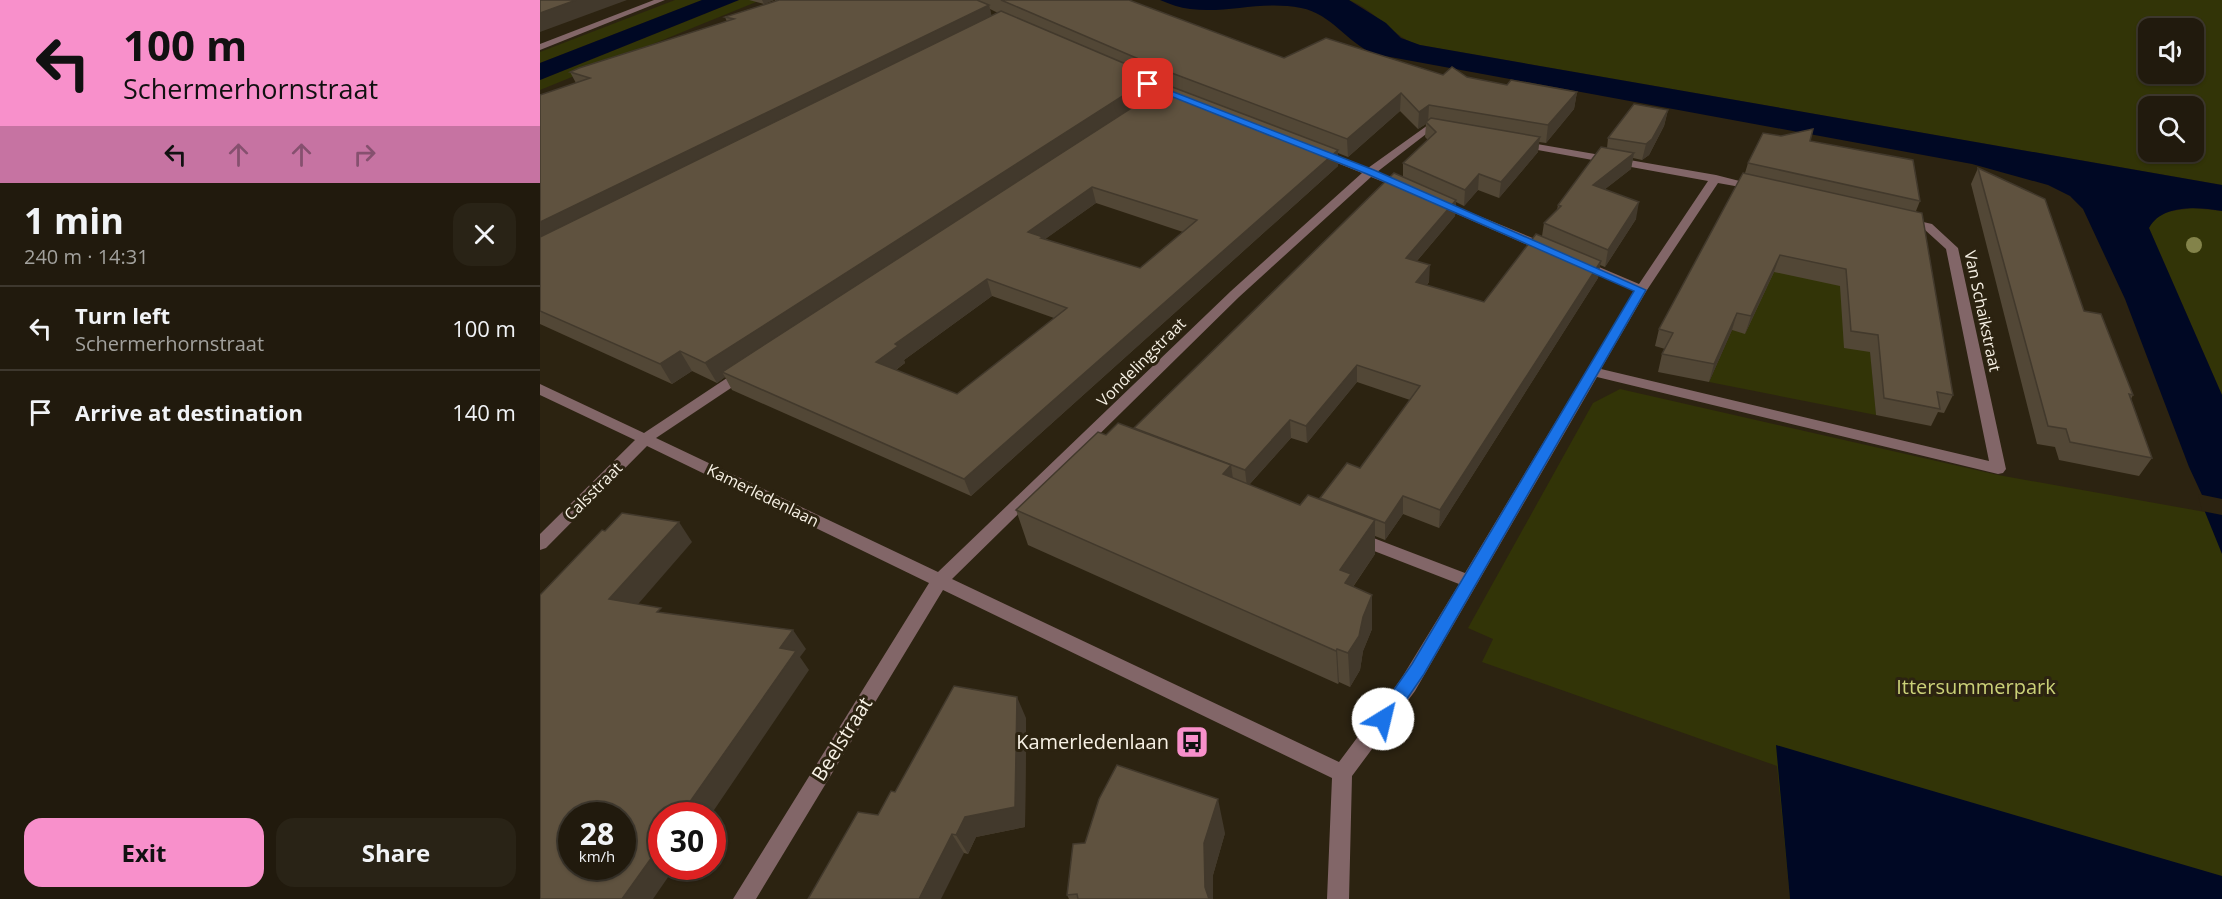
<!DOCTYPE html>
<html lang="en">
<head>
<meta charset="utf-8">
<style>
	:root { --surface:#211a0d; --page:#292316; --text:#f1f3f6; --muted:#a2a19d; --line:#3e382e; --accent:#f890cb }
	body { margin:0; font-family:"Open Sans",sans-serif; background:var(--page); color:var(--text); height:100vh; display:flex; flex-direction:column; font-size:22px; white-space:nowrap }
	* { box-sizing:border-box; margin:0 }
	p { font-size:20px; color:var(--muted) }
	.icon { flex:none; width:33px; height:33px; fill:none; stroke:currentColor; stroke-width:2; stroke-linecap:round; stroke-linejoin:round }
	.map { position:relative; flex:1; overflow:hidden }
	.side { display:flex; flex-direction:column; background:var(--surface); width:540px }
	.side>* { flex:none }
	.hud { background:#f890cb; color:#111; overflow:hidden }
	.controls { position:absolute; left:1598px; top:18px; display:grid; gap:12px }
	.controls a { display:grid; place-items:center; width:66px; height:66px; border-radius:12px; background:var(--surface); box-shadow:0 2px 4px #0004,0 0 0 2px var(--line); font-size:30px }
	.speed { position:absolute; left:18px; top:802px; display:flex; gap:12px; font-size:30px; font-weight:700; text-align:center }
	.speed>* { display:grid; place-content:center; width:78px; height:78px; border-radius:50%; background:var(--surface); box-shadow:0 2px 4px #0004,0 0 0 2px var(--line); line-height:1 }
	.speed small { font-size:15px; font-weight:400 }
	.speed .limit { border:9px solid #d22; background:#fff; color:#111 }
	.pin { position:absolute; display:grid; place-items:center; width:51px; height:51px; color:#fff; margin:-26px; border-radius:12px; box-shadow:0 3px 9px #0006 }
	.me { position:absolute; width:66px; margin:-33px; rotate:36deg; stroke-linejoin:round; filter:drop-shadow(0 0 4px #0008) }
	.turn { display:flex; align-items:center; gap:21px; height:126px; padding:0 24px; font-size:27px }
	.turn .icon { width:78px; height:78px; stroke-width:2.5 }
	.turn b { display:block; font-size:42px; line-height:51px }
	.lanes { display:flex; align-items:center; height:57px; padding:0 24px; background:#0003; justify-content:center; gap:30px; direction:ltr }
	.lanes .off { opacity:.35 }
	.round { display:grid; place-items:center; flex:none; width:63px; height:63px; border-radius:18px; background:var(--page) }
	.headline { display:flex; align-items:center; justify-content:space-between; height:102px; padding:0 24px }
	h1 { font-size:36px; font-weight:700; line-height:45px }
	.primary-button { display:flex; gap:12px; margin-top:auto; padding:12px 24px }
	.primary-button a { flex:1; height:69px; border-radius:18px; background:var(--accent); color:#111; font-size:24px; font-weight:700; line-height:69px; text-align:center }
	.primary-button a+a { background:var(--page); color:var(--text) }
	ul { padding:0; list-style:none }
	li { display:flex; align-items:center; gap:18px; height:84px; padding:0 24px; border-top:2px solid var(--line) }
	li div { flex:1 }
	li b { display:block; font-size:22px }
	li em { font-style:normal }
	main { display:flex; flex:1; min-height:0 }
	.map>svg:first-child { display:block }
	.green { fill:#323407; fill-rule:evenodd }
	.water { fill:#000824 }
	.pier { fill:#2c2311 }
	.lines { fill:none; stroke-linecap:round; stroke-linejoin:round }
	.minor { fill:#826668; fill-rule:evenodd }
	.tree { fill:#83834a }
	.wall { fill:#524736; fill-rule:evenodd }
	.shaded-wall { fill:#42392c }
	.building { fill:#5f523f; stroke:#42392c; stroke-width:1.5; fill-rule:evenodd }
	.route { fill:#1a73e8; stroke:#114b97; stroke-width:1.5 }
	.labels { text-anchor:middle; stroke-width:6; stroke-linejoin:round; paint-order:stroke }
	.street-label { font-size:16px; fill:#f7f1e5; stroke:#2c2311 }
	.near-park-label { font-size:20px; fill:#cbd178; stroke:#2c2311 }
	.near-street-label { font-size:20px; fill:#f7f1e5; stroke:#2c2311 }
	.near-poi-label { font-size:20px; fill:#f7f1e5; stroke:#2c2311; text-anchor:end }
</style>
</head>
<body>
<main>
<section class="side">
<div class="hud">
<div class="turn"><svg class="icon" aria-label="left" viewBox="0 0 24 24"><path d="M17 20v-9H6M10 6l-5 5 5 5"/></svg><div><b>100 m</b>Schermerhornstraat</div></div>
<div class="lanes"><svg class="icon" aria-label="left" viewBox="0 0 24 24"><path d="M17 20v-9H6M10 6l-5 5 5 5"/></svg><svg class="icon off" aria-label="ahead" viewBox="0 0 24 24"><path d="M12 20V5M6 11l6-6 6 6"/></svg><svg class="icon off" aria-label="ahead" viewBox="0 0 24 24"><path d="M12 20V5M6 11l6-6 6 6"/></svg><svg class="icon off" aria-label="right" viewBox="0 0 24 24"><path d="M7 20v-9h11M14 6l5 5-5 5"/></svg></div>
</div>
<div class="headline"><div><h1>1 min</h1><p>240 m · 14:31</p></div><a class="round"><svg class="icon" aria-label="close" viewBox="0 0 24 24"><path d="M6 6l12 12M18 6L6 18"/></svg></a></div>
<ul>
<li><svg class="icon" aria-label="left" viewBox="0 0 24 24"><path d="M17 20v-9H6M10 6l-5 5 5 5"/></svg><div><b>Turn left</b><p>Schermerhornstraat</p></div><em>100 m</em></li>
<li><svg class="icon" aria-label="arrive" viewBox="0 0 24 24"><path d="M6 21V4h12l-3 4 3 4H6"/></svg><div><b>Arrive at destination</b></div><em>140 m</em></li>
</ul>
<div class="primary-button"><a>Exit</a><a>Share</a></div>
</section>
<div class="map">
<svg width="1682" height="899" viewBox="0 0 1682 899">
	<rect width="100%" height="100%" fill="#2c2311"/>
	<g class="green">
		<polygon points="135,0 162,0 0,63 0,52"/>
		<polygon points="199,0 221,0 0,90 0,80"/>
		<path d="M809 0H1682V185L880 45C854 39 837 11 809 0ZM1608 28H1653V74H1608ZM1608 106H1653V152H1608Z"/>
		<path d="M1653 208 1682 211V395L1609 228C1618 210 1635 211 1653 208Z"/>
		<polygon points="1245,212 1321,250 1336,415 1169,382 1192,330 1205,333"/>
		<polygon points="1080,389 1458,475 1682,515 1682,899 1250,899 1237,766 942,662 953,639 928,628 1053,403"/>
	</g>
	<g class="water">
		<polygon points="162,0 199,0 0,80 0,63"/>
		<path d="M620 0H809L846 23 861 38 880 45 1682 185V211C1658 207 1622 204 1609 228L1682 395V554L1665 512 1662 495 1649 467 1585 299 1543 209 1530 196 1508 185 1432 164 834 54C806 42 792 14 761 8 721 0 687 14 650 9 640 8 630 4 620 0Z"/>
		<polygon points="1236,745 1682,876 1682,899 1250,899"/>
	</g>
	<polygon class="pier" points="1658,494 1682,499 1682,515 1662,511"/>
	<g class="lines">
		<g class="minor">
			<polygon points="114,0 125,0 0,50 0,44"/>
			<polygon points="888,125 909,131 904,134 890,131 837,172 869,185 869,189 861,189 831,177 699,297 412,579 799,762 861,679 919,584 811,542 809,538 811,534 823,534 925,573 1094,291 1035,264 1037,261 1045,261 1099,284 1168,181 976,146 975,144 980,141 1176,175 1223,187 1217,190 1178,183 1107,290 1061,369 1449,461 1406,249 1384,229 1360,221 1366,218 1392,224 1418,248 1466,469 1463,473 1458,474 1057,377 875,691 812,776 809,899 787,899 792,778 403,590 216,899 193,899 389,583 107,446 6,548 0,550 0,534 95,440 0,395 0,384 104,433 199,370 209,370 211,373 209,376 116,438 398,572 691,291 822,173 775,154 775,150 783,150 828,168"/>
			<polygon points="898,199 1012,246 1014,249 1012,252 1004,252 894,204 892,202"/>
		</g>
	</g>
	<circle class="tree" cx="1654" cy="245" r="8"/>
	<g class="wall">
		<polygon points="209,0 234,0 224,4"/>
		<path d="M235 0H589L744 58 927 77 967 85 1037 92 1034 109 1006 143 999 142 998 152 959 198 938 190 924 206 916 202 915 216 877 261 889 282 887 285 944 302 1002 236 1004 223 1017 210 1018 205 1067 148 1068 138 1128 110 1124 126 1109 155 1102 160 1093 158 1091 169 1065 189 1096 219 1065 267 1060 265 1058 278 899 528 863 514 845 540 835 536V554L813 587 832 629 823 651 820 670 810 687 799 682 798 684 488 545 476 510 566 435 594 429 863 177V163L888 140 885 137 886 124 878 129 860 111 808 157 798 153V166L431 496 192 390 185 377 177 383 152 371 132 384 0 324V95L36 83 30 72 187 22 185 17 235 1ZM450 9 458 13 451 16ZM614 81 625 86 616 92ZM556 203 643 232 600 268 505 239ZM452 296 514 318 417 394 356 370 365 363 364 360ZM817 382 870 400 820 468 780 499 760 505 709 485 751 438 767 443Z"/>
		<polygon points="1270,141 1380,201 1376,211 1413,395 1404,413 1398,412 1391,426 1336,415 1330,352 1304,348 1300,286 1234,272 1205,334 1192,330 1169,382 1118,372 1122,354 1125,349 1115,346 1119,329 1205,173 1208,163"/>
		<polygon points="1438,168 1544,311 1593,395 1591,399 1612,458 1599,476 1519,460 1515,447 1497,444 1431,184"/>
		<polygon points="486,718 485,827 436,837 428,854 424,853 338,815 355,792"/>
		<polygon points="685,833 673,875 673,899 529,899 527,895"/>
	</g>
	<g class="shaded-wall">
		<polygon points="36,0 87,0 0,32 0,13"/>
		<polygon points="222,0 234,0 224,4"/>
		<polygon points="449,5 453,21 0,247 0,222"/>
		<polygon points="614,76 616,93 182,372 185,377 177,383 165,363"/>
		<polygon points="1037,92 1034,109 1006,143 1008,125"/>
		<polygon points="861,93 860,111 808,157 807,139"/>
		<polygon points="889,105 888,123 886,122 886,124 878,129 879,112"/>
		<polygon points="1128,110 1124,126 1109,155 1102,160 1106,144"/>
		<polygon points="1000,137 998,152 959,198 961,182"/>
		<polygon points="798,150 798,166 431,496 424,479"/>
		<polygon points="1094,153 1091,169 1050,201 1053,185"/>
		<polygon points="939,174 938,190 924,206 925,190"/>
		<polygon points="552,187 556,203 504,240 488,232"/>
		<polygon points="916,200 915,216 865,275 866,258"/>
		<polygon points="1099,202 1096,219 1065,267 1068,250"/>
		<polygon points="1240,255 1234,272 1205,334 1211,316"/>
		<polygon points="1061,261 1058,278 899,528 900,510"/>
		<polygon points="890,265 889,282 875,298 876,282"/>
		<polygon points="447,279 452,296 364,360 365,363 343,379 336,362 355,344"/>
		<polygon points="1197,313 1192,330 1169,382 1174,364"/>
		<polygon points="140,351 152,371 132,384 120,364"/>
		<polygon points="817,365 817,382 767,443 766,426"/>
		<polygon points="750,420 751,438 707,487 705,470"/>
		<polygon points="691,465 696,500 683,474"/>
		<polygon points="863,496 863,514 845,540 845,523"/>
		<polygon points="835,520 835,554 801,604 800,570"/>
		<polygon points="139,522 152,542 86,618 69,599"/>
		<polygon points="832,595 832,629 823,651 820,670 810,687 808,653"/>
		<polygon points="253,630 266,649 260,657 269,670 170,816 140,816 240,648"/>
		<polygon points="797,649 799,682 798,684 796,651"/>
		<polygon points="477,697 486,718 485,827 436,837 428,854 416,835"/>
		<polygon points="678,799 685,833 673,875 673,899 668,899 665,887 664,843"/>
		<polygon points="412,834 424,853 401,899 379,899"/>
		<polygon points="122,843 122,867 135,867 113,899 82,899"/>
	</g>
	<g class="building">
		<polygon points="0,0 36,0 0,13"/>
		<polygon points="239,0 437,0 449,5 0,222 0,95 50,78 30,72 39,68 194,19 185,17"/>
		<polygon points="461,0 589,0 744,58 786,38 903,75 912,67 927,77 967,85 971,80 1037,92 1008,125 889,105 879,112 861,93 807,139 629,72"/>
		<polygon points="461,11 614,76 165,363 140,351 120,364 0,311 0,237"/>
		<path d="M627 85 798 150 424 479 182 372ZM552 187 657 220 600 268 501 238 503 237 488 232ZM447 279 527 308 417 394 336 362 358 346 355 344Z"/>
		<polygon points="1094,104 1128,110 1112,139 1106,144 1068,138"/>
		<polygon points="891,118 1000,137 961,182 939,174 925,190 863,163 896,132 886,122"/>
		<polygon points="1273,129 1270,141 1373,160 1380,201 1208,163 1223,133 1241,136"/>
		<polygon points="1061,147 1094,153 1053,185 1099,202 1068,250 1004,223 1021,206 1018,205"/>
		<polygon points="1438,168 1505,199 1544,311 1561,314 1593,395 1589,394 1612,458 1530,442 1526,429 1508,426"/>
		<polygon points="854,173 916,200 866,258 890,265 876,282 944,302 996,234 1061,261 900,510 863,496 845,523 780,498 807,463 820,468 880,386 817,365 766,426 750,420 705,470 594,428"/>
		<polygon points="1203,173 1382,213 1413,395 1397,392 1400,409 1344,398 1338,335 1311,331 1306,269 1240,255 1211,316 1197,313 1174,364 1122,354 1133,333 1119,329"/>
		<polygon points="578,423 691,465 683,474 760,505 768,495 835,520 800,570 811,574 805,583 832,595 823,617 819,636 808,653 797,649 796,651 476,510 558,432 566,435"/>
		<path d="M82 513 139 522 69 599 121 608 117 612 253 630 240 648 256 651 140 816H122V843L82 899H0V595L62 530 65 531ZM32 816H82V867H32Z"/>
		<polygon points="414,686 477,697 475,807 425,817 416,835 412,834 379,899 268,899 318,812 338,815 351,791 355,792"/>
		<polygon points="577,765 678,799 664,843 665,887 669,899 538,899 537,894 527,895 533,844 545,843 559,799"/>
	</g>
	<polygon class="route" points="608,82 834,170 1106,290 884,674 849,725 843,727 837,725 834,719 837,714 872,664 1094,291 827,174 605,86"/>
	<defs>
		<symbol id="bus-square" viewBox="-11 -11 22 22"><rect x="-9" y="-9" width="18" height="18" rx="4" fill="#f890cb" stroke="#2c2311"/><path d="M-5-6H5V4H4V6H2V4H-2V6H-4V4H-5ZM-3.5-4V0h7V-4ZM-3.5 1.2v1.5H-2V1.2ZM2 1.2v1.5H3.5V1.2Z" fill="#111"/></symbol>
	</defs>
	<g fill-rule="evenodd">
		<use href="#bus-square" x="633" y="723" width="38" height="38"/>
	</g>
	<g class="labels">
		<g class="street-label">
			<text transform="translate(1443 311) rotate(78)" y="6">Van Schaikstraat</text>
			<text transform="translate(601 362) rotate(-45)" y="6">Vondelingstraat</text>
			<text transform="translate(53 491) rotate(-45)" y="6">Calsstraat</text>
			<text transform="translate(223 495) rotate(26)" y="6">Kamerledenlaan</text>
		</g>
		<g class="near-park-label">
			<text x="1436" y="694">Ittersummerpark</text>
		</g>
		<g class="near-street-label">
			<text transform="translate(302 739) rotate(-58)" y="7">Beelstraat</text>
		</g>
		<g class="near-poi-label">
			<text x="629" y="749">Kamerledenlaan</text>
		</g>
	</g>
</svg>
<div class="controls">
<a><svg class="icon" aria-label="sound" viewBox="0 0 24 24"><path d="M4 9h4l5-4v14l-5-4H4zM17 9q2 3 0 6"/></svg></a>
<a><svg class="icon" aria-label="search" viewBox="0 0 24 24"><circle cx="10" cy="10" r="6"/><path d="M15 15l6 6"/></svg></a>
</div>
<div class="speed"><div>28<small>km/h</small></div><div class="limit">30</div></div>
<div class="pin" style="left:608px;top:84px;background:#d93025"><svg class="icon" aria-label="arrive" viewBox="0 0 24 24"><path d="M6 21V4h12l-3 4 3 4H6"/></svg></div>
<svg class="me" style="left:843px;top:719px" viewBox="-20 -20 40 40"><circle r="19" fill="#fff"/><path d="M0-13L10 11 0 6-10 11z" fill="#1a73e8"/></svg>
</div>
</main>
</body>
</html>
